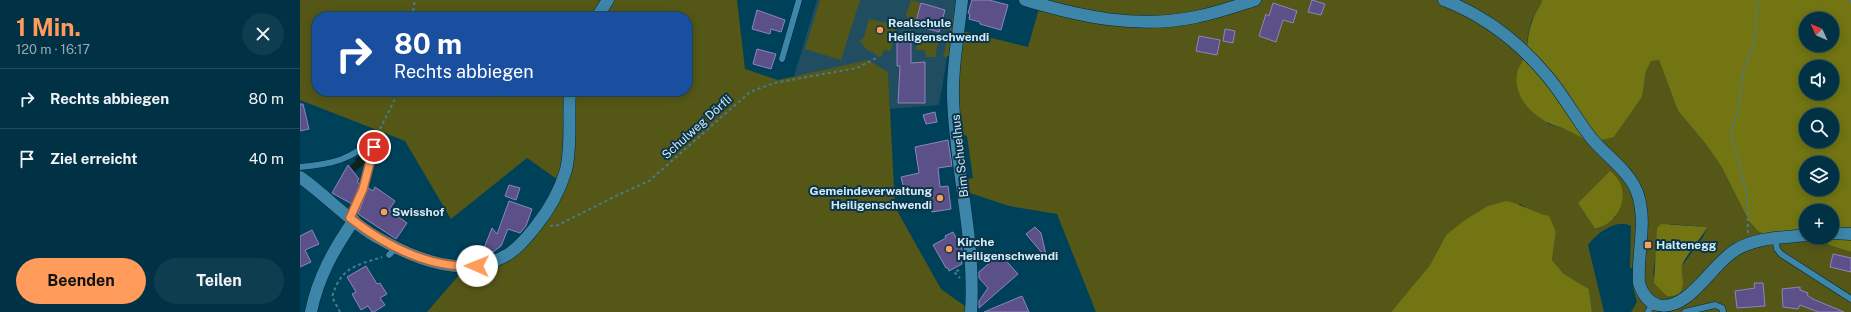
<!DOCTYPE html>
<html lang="de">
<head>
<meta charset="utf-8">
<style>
	:root { --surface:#003144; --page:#0e3d4f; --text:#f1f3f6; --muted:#95a9b2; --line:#224c5d; --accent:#ff9b5b }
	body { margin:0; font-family:"Public Sans",sans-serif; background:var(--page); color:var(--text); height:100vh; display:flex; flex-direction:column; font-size:15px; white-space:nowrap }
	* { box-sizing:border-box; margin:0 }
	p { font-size:13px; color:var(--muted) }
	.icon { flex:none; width:22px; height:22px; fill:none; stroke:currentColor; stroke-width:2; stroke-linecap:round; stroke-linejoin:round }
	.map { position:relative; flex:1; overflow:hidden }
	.panel { display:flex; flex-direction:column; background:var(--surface); width:300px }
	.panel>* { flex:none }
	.guide { position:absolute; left:12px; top:12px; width:380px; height:84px; border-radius:16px; box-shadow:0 2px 10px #0003,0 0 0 1px var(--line); background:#1a4fa0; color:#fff; overflow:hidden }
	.needle { width:26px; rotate:314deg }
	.controls { position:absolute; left:1499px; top:12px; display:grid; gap:8px }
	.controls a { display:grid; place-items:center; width:40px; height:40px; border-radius:50%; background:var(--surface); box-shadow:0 2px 10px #0003,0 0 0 1px var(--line); font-size:20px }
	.pin { position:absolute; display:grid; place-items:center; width:34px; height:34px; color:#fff; margin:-17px; border:2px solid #fff; border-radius:50%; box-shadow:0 1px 4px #0007 }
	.me { position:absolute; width:44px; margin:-22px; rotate:271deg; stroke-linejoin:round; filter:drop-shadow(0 0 3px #0008) }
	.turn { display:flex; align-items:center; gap:14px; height:84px; padding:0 16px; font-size:18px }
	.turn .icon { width:52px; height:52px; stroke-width:2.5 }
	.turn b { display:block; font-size:28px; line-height:34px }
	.round { display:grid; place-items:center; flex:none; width:42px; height:42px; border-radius:21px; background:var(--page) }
	.overview { display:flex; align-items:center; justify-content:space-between; height:68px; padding:0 16px }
	h1 { font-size:24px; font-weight:700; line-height:30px; color:var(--accent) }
	.action { display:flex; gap:8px; margin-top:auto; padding:8px 16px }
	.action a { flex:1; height:46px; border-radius:24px; background:var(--accent); color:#111; font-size:16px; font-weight:700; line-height:46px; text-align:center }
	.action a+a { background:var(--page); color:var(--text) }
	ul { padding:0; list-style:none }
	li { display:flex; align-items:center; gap:12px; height:60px; padding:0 16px; border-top:1px solid var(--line) }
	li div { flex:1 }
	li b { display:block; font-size:15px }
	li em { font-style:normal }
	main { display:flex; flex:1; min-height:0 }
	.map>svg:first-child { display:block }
	.built { fill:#214d61 }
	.green { fill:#555717; fill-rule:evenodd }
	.forest { fill:#727512; fill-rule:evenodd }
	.water { fill:#0f231d }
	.building { fill:#5c5088; stroke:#8e84c0 }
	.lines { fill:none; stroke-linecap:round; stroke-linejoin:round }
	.service-casing { stroke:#002637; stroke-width:7 }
	.minor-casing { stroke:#002637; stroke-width:13 }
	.tertiary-casing { stroke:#002637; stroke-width:13 }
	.path { stroke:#477b91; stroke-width:2; stroke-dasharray:3 3; stroke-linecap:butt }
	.service { stroke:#3d86a9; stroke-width:6 }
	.minor { stroke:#3d86a9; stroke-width:12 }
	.tertiary { stroke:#3d86a9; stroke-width:12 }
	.route-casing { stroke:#a6653b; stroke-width:10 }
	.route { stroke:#ff9b5b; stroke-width:7 }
	.poi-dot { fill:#ff9b5b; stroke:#0d3547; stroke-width:1.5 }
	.labels { text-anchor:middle; stroke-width:4; stroke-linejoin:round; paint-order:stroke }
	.poi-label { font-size:12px; font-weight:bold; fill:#cfebfa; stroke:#0d3547; text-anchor:start }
	.street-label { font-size:12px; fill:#cfebfa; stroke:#0d3547 }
</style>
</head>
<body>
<main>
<section class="panel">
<div class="overview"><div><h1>1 Min.</h1><p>120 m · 16:17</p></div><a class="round"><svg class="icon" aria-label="close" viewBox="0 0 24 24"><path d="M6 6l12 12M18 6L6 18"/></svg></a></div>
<ul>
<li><svg class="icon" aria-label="right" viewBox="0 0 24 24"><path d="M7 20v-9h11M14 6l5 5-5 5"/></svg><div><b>Rechts abbiegen</b></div><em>80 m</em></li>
<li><svg class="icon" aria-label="arrive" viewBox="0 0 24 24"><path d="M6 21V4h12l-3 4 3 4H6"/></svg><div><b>Ziel erreicht</b></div><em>40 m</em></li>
</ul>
<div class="action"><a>Beenden</a><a>Teilen</a></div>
</section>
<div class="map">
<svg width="1551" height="312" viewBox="0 0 1551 312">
	<rect width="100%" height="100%" fill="#00415a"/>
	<polygon class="built" points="517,0 657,0 639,105 590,109 588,72 494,76"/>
	<g class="green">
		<path d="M0 0H437L445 69 478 80 568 60 588 72 595 207 641 289 673 312H127L166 267 213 251 261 182 227 158 151 219 105 141 0 100ZM17 17H387V91H17Z"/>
		<polygon points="520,0 560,0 541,60 505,49"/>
		<polygon points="611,0 621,3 615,22 609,20 606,15"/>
		<path d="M725 0H1242C1240 8 1235 13 1232 20 1228 30 1227 42 1226 53L1248 124 1268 130 1287 139 1314 137 1342 97 1346 71 1351 60H1359L1378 111 1405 143 1421 166 1449 221 1506 237H1524L1529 245 1551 252V312H1331L1337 302 1333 287V268H1330L1331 226C1317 218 1297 233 1288 245L1304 312H1292L1289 289 1264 274 1252 260 1256 232 1237 214 1220 204 1146 235 1130 265 1091 312H796L757 214 709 206 664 191 662 180 673 178 667 136 657 133 659 30 728 47 740 5ZM1278 203 1316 216 1300 228 1295 229ZM1370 224 1407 227 1403 237 1382 266V287L1353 275 1355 259Z"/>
		<polygon points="654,12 657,13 651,56 643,57"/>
		<polygon points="569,19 595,25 595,38 590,51 584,50 582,56 578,57 573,52 567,50 560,41 564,37"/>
		<polygon points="621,34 639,39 635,57 626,57 625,50 615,50"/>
	</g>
	<g class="forest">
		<path d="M1242 0H1551V252L1529 245 1524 237H1532V211H1506V235L1472 239 1458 231 1449 221 1421 166 1405 143 1378 111 1359 60 1351 61 1346 71 1342 97 1314 137C1308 138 1302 140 1296 141 1285 142 1272 131 1262 128 1239 122 1213 101 1217 74 1218 66 1225 60 1226 52 1228 42 1228 32 1232 22 1234 14 1240 8 1242 0ZM1506 19H1532V45H1506ZM1506 67H1532V93H1506ZM1506 115H1532V141H1506ZM1506 163H1532V189H1506Z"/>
		<path d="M1310 171C1334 189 1321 223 1295 229L1278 203Z"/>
		<path d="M1206 201C1222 204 1234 213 1249 216L1256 232 1252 260 1264 274 1289 289 1292 312H1091L1130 265 1146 235 1165 220 1188 206Z"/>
		<path d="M1361 224 1407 227C1402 238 1384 257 1382 266 1381 274 1385 284 1381 291 1378 296 1372 296 1367 296L1354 283 1357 228Z"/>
	</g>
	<polygon class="water" points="65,152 68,153 64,164 55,172 50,166 56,161 55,159"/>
	<g class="building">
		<polygon points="672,0 689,0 708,5 701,30 680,24 680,22 669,19 670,14 668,13"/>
		<polygon points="1012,0 1025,4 1021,15 1008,12"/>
		<polygon points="621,3 645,10 639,32 615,25"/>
		<polygon points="973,3 997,11 993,23 983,20 976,42 959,36 966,14 969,16"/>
		<polygon points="457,10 485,20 481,32 471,29 470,34 452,29"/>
		<polygon points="925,29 935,31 933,43 923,41"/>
		<polygon points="899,36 920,40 917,55 896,51"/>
		<polygon points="597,38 611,38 611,63 625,62 625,103 598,103 600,66 597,66"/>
		<polygon points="457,49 476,54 471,69 453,64"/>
		<polygon points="0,104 3,104 9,129 0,131"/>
		<polygon points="635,112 637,122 626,124 623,115"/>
		<polygon points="648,140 652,166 638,168 640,187 648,186 651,209 632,212 629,192 614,196 613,191 605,193 601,177 619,173 615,147"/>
		<polygon points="48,165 59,179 57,182 60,184 52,204 32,193"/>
		<polygon points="209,185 220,188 216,200 205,196"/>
		<polygon points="75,187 95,201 89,210 107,223 96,239 58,214 68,188 73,191"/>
		<polygon points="209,201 232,209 226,226 220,233 208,229 201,246 193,252 184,248 192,228 197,234"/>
		<polygon points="735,227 741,233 747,259 726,234"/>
		<polygon points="12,230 19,244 5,250 11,262 0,267 0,236"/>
		<polygon points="653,232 662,249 663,254 660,256 662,264 649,271 648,268 646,268 633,245 646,238 645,236"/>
		<polygon points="700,254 718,274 679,308 679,301 688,288 679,278 679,272"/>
		<polygon points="1533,254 1551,258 1551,272 1530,267"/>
		<polygon points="66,266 77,284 80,283 87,294 80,298 85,305 74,312 72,312 68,306 61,310 52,294 56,292 47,277"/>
		<polygon points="1454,283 1463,283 1465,306 1437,308 1435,291 1455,288"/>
		<polygon points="1500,287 1500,290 1508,293 1507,295 1513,299 1544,312 1518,312 1500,305 1498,309 1483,307 1482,289"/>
		<polygon points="722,296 729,312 684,312"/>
	</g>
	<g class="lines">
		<defs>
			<g id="service">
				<polyline points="482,59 499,0"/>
				<path d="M0 167C33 164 51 160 76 137"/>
				<polyline points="51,217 63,189 77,136"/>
				<polyline points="1475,238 1477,249 1481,254 1551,299"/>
				<polyline points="89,255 96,248"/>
				<polyline points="1348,312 1353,303"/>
				<polyline points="1385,312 1415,305 1422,308 1423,312"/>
			</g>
			<g id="minor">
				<path d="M662 0C659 32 652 64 653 97 655 169 676 240 671 312"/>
				<path d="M11 312C18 277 34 249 54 220"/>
			</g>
			<g id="tertiary">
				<path d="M725 0C782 17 837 29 896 17 916 13 936 6 955 0"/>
				<path d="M1144 0C1185 16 1220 43 1248 77 1264 96 1276 119 1292 139 1307 157 1331 172 1338 195 1347 223 1337 254 1339 283 1342 293 1347 302 1358 305 1389 312 1412 263 1437 249 1458 237 1483 238 1506 235"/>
				<polyline points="297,17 308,0"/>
				<path d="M0 177C28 197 52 224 82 240 117 260 165 278 203 257 216 251 227 237 236 226 249 210 260 190 266 170 272 144 268 117 270 91"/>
				<polyline points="1532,233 1551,234"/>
			</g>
		</defs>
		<use href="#service" class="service-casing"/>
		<use href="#minor" class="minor-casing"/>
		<use href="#tertiary" class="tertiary-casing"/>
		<g class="path">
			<polyline points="1551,0 1551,4"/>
			<polyline points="112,17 115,0"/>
			<polyline points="80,129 99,91"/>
			<polyline points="250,226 258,225 320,194 349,181 450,92 474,83 557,68 578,57"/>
			<polyline points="1448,233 1447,195 1431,133 1437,113 1444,68 1454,43 1458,0"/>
			<polyline points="659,270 654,272 660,278"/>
			<path d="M40 312 32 297C41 267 55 266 82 257"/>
		</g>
		<use href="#service" class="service"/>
		<use href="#minor" class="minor"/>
		<use href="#tertiary" class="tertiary"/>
	</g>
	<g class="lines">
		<defs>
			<path id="route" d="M74 147 63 189 50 218C86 246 130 269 177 266"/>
		</defs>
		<use href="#route" class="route-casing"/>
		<use href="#route" class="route"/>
	</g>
	<g class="poi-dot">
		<circle cx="580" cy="30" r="4"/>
		<circle cx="640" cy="198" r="4"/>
		<circle cx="84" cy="212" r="4"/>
		<rect x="1344" y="241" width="8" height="8" rx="2"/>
		<circle cx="649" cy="249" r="4"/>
	</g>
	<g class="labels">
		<g class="poi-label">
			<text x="588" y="27">Realschule<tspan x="588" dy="14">Heiligenschwendi</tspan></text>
			<text x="632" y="195" text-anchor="end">Gemeindeverwaltung<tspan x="632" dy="14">Heiligenschwendi</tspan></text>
			<text x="92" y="216">Swisshof</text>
			<text x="657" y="246">Kirche<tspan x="657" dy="14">Heiligenschwendi</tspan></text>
			<text x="1356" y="249">Haltenegg</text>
		</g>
		<g class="street-label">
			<text transform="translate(397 127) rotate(-42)" y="4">Schulweg Dörfli</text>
			<text transform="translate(660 156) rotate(-96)" y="4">Bim Schuelhus</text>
		</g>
	</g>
</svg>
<div class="controls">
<a><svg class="needle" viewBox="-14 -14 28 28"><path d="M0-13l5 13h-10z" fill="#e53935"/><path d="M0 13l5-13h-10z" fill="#95a9b2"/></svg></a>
<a><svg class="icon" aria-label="sound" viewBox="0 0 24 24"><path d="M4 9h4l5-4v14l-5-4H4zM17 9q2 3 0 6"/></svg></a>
<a><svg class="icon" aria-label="search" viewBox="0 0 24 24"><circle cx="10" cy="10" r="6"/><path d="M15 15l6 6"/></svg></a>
<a><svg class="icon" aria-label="layers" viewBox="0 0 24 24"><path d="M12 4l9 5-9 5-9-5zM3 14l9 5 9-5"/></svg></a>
<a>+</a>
</div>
<div class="pin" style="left:74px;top:147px;background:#d93025"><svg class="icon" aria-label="arrive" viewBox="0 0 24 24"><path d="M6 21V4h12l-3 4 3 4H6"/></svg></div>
<svg class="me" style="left:177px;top:266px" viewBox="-20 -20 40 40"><circle r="19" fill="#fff"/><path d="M0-13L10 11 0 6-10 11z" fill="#ff9b5b"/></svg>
<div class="guide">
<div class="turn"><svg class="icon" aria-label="right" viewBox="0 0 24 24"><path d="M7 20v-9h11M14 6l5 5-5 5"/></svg><div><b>80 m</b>Rechts abbiegen</div></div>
</div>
</div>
</main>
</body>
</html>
